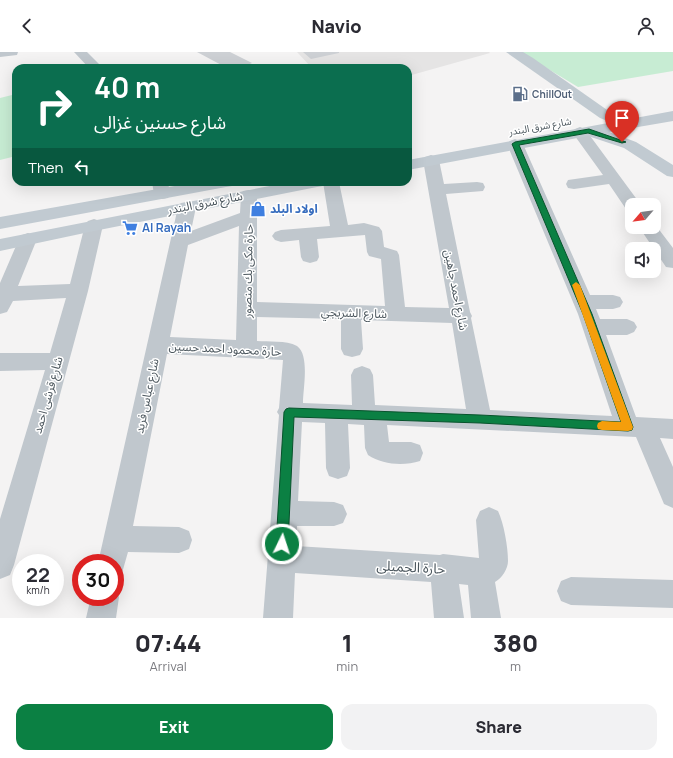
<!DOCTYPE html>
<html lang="en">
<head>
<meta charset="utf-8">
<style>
	:root { --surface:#fff; --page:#f2f2f3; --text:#2b2b33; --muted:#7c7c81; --accent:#0b8043 }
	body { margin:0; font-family:Manrope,"Noto Sans Arabic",sans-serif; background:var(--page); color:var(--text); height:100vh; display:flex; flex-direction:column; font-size:15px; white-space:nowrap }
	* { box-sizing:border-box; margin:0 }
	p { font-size:13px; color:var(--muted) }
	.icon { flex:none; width:22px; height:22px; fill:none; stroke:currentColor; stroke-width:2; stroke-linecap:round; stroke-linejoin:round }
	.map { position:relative; height:566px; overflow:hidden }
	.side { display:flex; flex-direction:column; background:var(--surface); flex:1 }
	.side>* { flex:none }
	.banner { position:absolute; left:12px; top:12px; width:400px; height:122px; border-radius:12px; box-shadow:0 4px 16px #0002; background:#0b6e4f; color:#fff; overflow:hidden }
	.needle { width:26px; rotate:242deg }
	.tools { position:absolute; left:625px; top:146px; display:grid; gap:8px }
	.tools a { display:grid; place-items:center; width:36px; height:36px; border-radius:8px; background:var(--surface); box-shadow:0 4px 16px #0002; font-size:20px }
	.speed { position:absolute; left:12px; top:502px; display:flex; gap:8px; font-size:20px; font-weight:700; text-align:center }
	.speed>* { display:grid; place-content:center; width:52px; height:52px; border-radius:50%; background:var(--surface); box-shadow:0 4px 16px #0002; line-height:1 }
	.speed small { font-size:10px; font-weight:400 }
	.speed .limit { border:6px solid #d22; background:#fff; color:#111 }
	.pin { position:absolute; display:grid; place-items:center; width:34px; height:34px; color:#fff; margin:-41px -17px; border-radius:50% 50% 50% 0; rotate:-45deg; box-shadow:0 0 4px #0007 }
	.pin .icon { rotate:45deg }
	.me { position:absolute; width:44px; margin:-22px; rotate:4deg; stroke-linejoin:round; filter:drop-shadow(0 0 3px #0008) }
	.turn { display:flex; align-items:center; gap:14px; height:84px; padding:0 16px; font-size:18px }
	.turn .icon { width:52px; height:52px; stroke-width:2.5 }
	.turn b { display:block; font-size:28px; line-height:34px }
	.then { display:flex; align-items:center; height:38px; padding:0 16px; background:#0003; gap:8px; font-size:15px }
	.eta { display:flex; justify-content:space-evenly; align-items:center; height:68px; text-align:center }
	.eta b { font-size:24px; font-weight:800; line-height:28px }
	.action { display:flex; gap:8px; margin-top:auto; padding:8px 16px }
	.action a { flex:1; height:46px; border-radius:12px; background:var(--accent); color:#fff; font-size:16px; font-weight:800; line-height:46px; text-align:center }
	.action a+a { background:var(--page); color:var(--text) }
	header { display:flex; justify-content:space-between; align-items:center; height:52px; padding:0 16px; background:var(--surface); font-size:18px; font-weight:800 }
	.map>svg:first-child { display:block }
	.education { fill:#e5e4e4 }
	.green { fill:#c7ecd3 }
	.building { fill:#cdd0d4 }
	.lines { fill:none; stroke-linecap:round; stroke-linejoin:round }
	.minor { fill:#c0c7cd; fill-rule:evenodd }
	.secondary { fill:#c1cad1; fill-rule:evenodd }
	.route { fill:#0b8043; stroke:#07532c }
	.slow { fill:#f59e0b }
	.labels { text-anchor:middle; stroke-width:3; stroke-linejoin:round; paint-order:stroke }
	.far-service-label { font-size:10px; font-weight:bold; fill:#4e5e75; stroke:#fff; text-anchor:start }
	.far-street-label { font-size:10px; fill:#4c575e; stroke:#fff }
	.street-label { font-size:12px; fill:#4c575e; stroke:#fff }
	.shop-label { font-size:12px; font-weight:bold; fill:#366cbe; stroke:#fff; text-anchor:start }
	.near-street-label { font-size:14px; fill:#4c575e; stroke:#fff }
</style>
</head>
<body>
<header><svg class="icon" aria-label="back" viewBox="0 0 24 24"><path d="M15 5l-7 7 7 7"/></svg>Navio<svg class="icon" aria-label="person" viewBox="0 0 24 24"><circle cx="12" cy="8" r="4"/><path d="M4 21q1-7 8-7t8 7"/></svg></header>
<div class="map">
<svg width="673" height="566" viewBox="0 0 673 566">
	<rect width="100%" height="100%" fill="#f4f3f3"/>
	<polygon class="education" points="297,0 489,0 490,1 408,24 408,16 312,16"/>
	<g class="green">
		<polygon points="520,0 673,0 673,19 578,35"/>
		<polygon points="16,42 16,104 0,108 0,46"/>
	</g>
	<g class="building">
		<polygon points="197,0 230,0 252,11 241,16 227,16"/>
		<polygon points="303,0 339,0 339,1 311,7"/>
	</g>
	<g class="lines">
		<g class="minor">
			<polygon points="0,0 18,0 17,3 0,5"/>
			<polygon points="74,0 87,0 103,16 89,16"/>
			<polygon points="580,75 585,77 641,153 632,153 632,158 626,157 609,132 574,137 568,136 566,132 568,128 603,123 572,80 575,77"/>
			<path d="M515 87 520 89 523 92 590 243H613L620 245 623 250 620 255 613 257H596L600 267H627L634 270 637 275 634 280 627 283H606L636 365 673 367V387L660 386 673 415V456L664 452 636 385 387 373 389 390H411L420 393 423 401 420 409C404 414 383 413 368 403L365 396 364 373 348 372 350 416 347 424 338 427 329 424 326 416 325 371 302 370 298 449 334 450 343 453 347 462 343 471 334 474H297L296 494 440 503 443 502 479 506 476 468 480 459 489 455 498 459C504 472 508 495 508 509 508 517 502 526 495 530L501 566H471L468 533 459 532 464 566H434L431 530 295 521 293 566H263L279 363 277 360 279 356 283 308 167 302 133 474 179 475 189 479 192 488 189 497 179 501 128 500 122 521 115 523V511H98L178 155 181 151 187 150 193 151 196 155 191 179 240 161 241 143 243 139 249 138 255 139 257 143V250L385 254 381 207 369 204 367 200 365 183 317 187 319 205 317 209 310 211 303 209 301 205 299 188 281 190 275 188 272 184 275 180 281 178 330 174 323 130H339L348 173 364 171 379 175 382 179 384 195 397 199 399 203 405 255 449 256 423 108 425 105 431 103 437 105 439 108 444 132 477 130 483 131 485 135 483 139 446 142 470 260 472 264 471 266 490 358 612 364 578 262 507 92 510 89ZM239 174 236 288 170 285 188 193ZM257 265 341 267V297L344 303 352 305 360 303 363 297 361 268 452 271 466 357 375 353 373 323 370 317 362 314 354 317 351 323 352 353 303 351C303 337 310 303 297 294 286 288 268 290 257 289Z"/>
			<polygon points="152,130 168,130 170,142 168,146 162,147 156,146 154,142"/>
			<polygon points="94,167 100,169 103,173 88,239 14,513 10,523 0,527 0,467 45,318 0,319 0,301 50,301 66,246 13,249 7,260 0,262 0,231 19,187 22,183 28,181 34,183 37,187 18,234 70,232 85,173 88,169"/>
			<polygon points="654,171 673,196 673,216 666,215 639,175 654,175"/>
			<polygon points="571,525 673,528 673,556 571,553 561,549 557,539 561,529"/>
			<polygon points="115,535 119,545 116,566 86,566 91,545 115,545"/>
		</g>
		<g class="secondary">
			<polygon points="506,0 523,0 533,6 610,60 613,63 610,66 605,68 600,66"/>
			<polygon points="673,59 673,69 609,80 636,90 673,113 673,125 667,124 624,96 588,84 408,118 408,108"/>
			<polygon points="197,130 235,130 232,134 226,135 0,177 0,165"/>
			<polygon points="290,130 326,130 323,134 317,135 94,179 0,199 0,187"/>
		</g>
	</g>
	<polygon class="route" points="589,77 626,90 622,91 588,81 519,93 592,262 633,375 632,378 628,379 480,371 294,365 288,492 286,496 282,498 278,496 276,492 284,360 286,357 289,356 480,363 621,370 583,262 512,92 515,90"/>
	<polygon class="slow" points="576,230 580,233 633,375 632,378 628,379 602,378 598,377 597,374 598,371 602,369 621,370 572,233"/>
	<defs>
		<symbol id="fuel-bare" viewBox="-9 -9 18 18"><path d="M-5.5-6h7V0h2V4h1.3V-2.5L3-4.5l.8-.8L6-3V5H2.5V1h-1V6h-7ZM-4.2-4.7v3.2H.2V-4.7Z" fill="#5c6f8a" stroke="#fff" stroke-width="2.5" paint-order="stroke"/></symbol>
		<symbol id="shop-bare" viewBox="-9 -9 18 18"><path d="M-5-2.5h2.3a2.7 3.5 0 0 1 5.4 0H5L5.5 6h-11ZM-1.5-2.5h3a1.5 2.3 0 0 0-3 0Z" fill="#3f7fe0" stroke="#fff" stroke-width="2.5" paint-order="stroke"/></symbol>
		<symbol id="supermarket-bare" viewBox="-9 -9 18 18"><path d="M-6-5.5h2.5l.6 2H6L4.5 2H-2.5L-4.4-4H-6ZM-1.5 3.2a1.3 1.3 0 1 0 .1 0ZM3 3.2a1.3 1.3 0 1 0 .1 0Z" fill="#3f7fe0" stroke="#fff" stroke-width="2.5" paint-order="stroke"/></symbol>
	</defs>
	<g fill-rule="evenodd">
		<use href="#fuel-bare" x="509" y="31" width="22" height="22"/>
		<use href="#shop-bare" x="247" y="146" width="22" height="22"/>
		<use href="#supermarket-bare" x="119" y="165" width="22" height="22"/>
	</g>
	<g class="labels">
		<g class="far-service-label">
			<text x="532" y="46">ChillOut</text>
		</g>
		<g class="far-street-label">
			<text transform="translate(540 74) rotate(-10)" y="4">شارع شرق البندر</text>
		</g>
		<g class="street-label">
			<text transform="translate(205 151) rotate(-11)" y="4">شارع شرق البندر</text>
			<text transform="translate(248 219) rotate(-89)" y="4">حارة مكى بك منصور</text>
			<text transform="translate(456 238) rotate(79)" y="4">شارع احمد جاهين</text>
			<text transform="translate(354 261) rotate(2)" y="4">شارع الشربجي</text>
			<text transform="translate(225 297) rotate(3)" y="4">حارة محمود احمد حسين</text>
			<text transform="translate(48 343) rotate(-74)" y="4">شارع قرشى احمد</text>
			<text transform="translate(147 344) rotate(-78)" y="4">شارع عباس فريد</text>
		</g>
		<g class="shop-label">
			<text x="270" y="161">اولاد البلد</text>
			<text x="142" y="180">Al Rayah</text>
		</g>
		<g class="near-street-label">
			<text transform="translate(411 515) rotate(3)" y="5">حارة الجميلى</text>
		</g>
	</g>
</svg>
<div class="tools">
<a><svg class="needle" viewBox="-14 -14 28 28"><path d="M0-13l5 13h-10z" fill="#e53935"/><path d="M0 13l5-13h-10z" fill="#7c7c81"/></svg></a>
<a><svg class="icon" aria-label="sound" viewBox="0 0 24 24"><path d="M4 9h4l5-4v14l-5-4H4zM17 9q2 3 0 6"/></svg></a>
</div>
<div class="speed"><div>22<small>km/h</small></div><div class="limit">30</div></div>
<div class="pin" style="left:622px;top:90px;background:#d93025"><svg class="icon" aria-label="arrive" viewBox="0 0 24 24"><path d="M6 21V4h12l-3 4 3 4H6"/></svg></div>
<svg class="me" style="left:282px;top:492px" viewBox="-20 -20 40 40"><circle r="17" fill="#0b8043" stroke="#fff" stroke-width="3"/><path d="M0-11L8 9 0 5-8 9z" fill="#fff"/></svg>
<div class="banner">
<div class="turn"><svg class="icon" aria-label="right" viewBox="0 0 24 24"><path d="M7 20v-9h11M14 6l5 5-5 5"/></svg><div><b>40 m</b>شارع حسنين غزالى</div></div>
<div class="then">Then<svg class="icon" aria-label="left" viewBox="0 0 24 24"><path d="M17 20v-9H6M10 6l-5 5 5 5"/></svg></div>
</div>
</div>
<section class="side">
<div class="eta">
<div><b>07:44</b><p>Arrival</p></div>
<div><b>1</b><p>min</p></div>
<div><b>380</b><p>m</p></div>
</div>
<div class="action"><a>Exit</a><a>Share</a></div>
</section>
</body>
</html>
